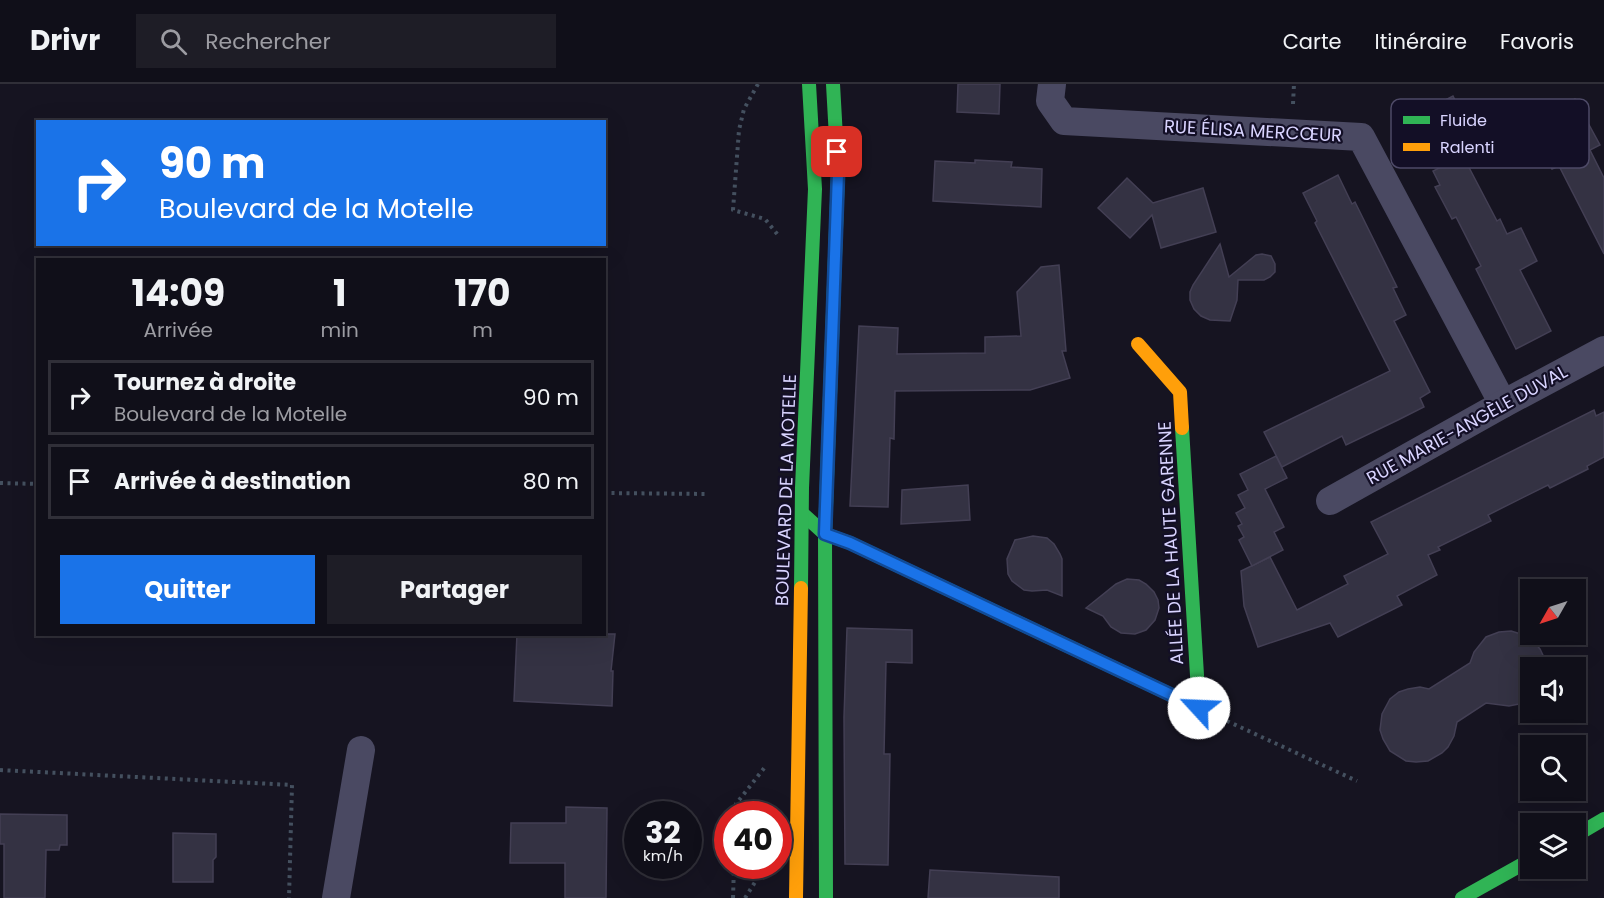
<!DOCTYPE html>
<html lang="fr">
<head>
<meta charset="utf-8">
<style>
	:root { --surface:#100f19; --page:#1e1d26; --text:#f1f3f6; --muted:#9c9ca2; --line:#302f38; --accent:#1a73e8 }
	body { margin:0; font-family:Poppins,sans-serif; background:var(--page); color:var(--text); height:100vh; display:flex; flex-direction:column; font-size:22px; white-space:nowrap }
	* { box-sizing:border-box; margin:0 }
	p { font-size:20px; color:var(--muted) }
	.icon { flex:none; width:33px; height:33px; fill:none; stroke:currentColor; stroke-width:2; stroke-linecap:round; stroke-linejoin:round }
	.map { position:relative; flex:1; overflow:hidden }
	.side { position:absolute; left:36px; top:174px; width:570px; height:378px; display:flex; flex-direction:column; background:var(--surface); border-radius:0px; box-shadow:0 6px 24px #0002,0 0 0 2px var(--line) }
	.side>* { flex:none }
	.banner { position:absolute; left:36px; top:36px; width:570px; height:126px; border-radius:0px; box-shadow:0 6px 24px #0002,0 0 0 2px var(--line); background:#1a73e8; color:#fff; overflow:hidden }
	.needle { width:39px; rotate:231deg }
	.tools { position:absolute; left:1520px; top:495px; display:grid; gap:12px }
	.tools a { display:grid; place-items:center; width:66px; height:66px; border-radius:0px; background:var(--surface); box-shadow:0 6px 24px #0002,0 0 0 2px var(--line); font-size:30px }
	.speed { position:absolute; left:624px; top:717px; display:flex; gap:12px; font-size:30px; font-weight:700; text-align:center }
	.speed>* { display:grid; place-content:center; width:78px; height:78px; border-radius:50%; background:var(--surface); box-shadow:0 6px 24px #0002,0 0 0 2px var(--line); line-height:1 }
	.speed small { font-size:15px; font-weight:400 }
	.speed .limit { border:9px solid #d22; background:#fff; color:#111 }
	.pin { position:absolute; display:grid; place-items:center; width:51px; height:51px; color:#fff; margin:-26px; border-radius:12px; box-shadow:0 3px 9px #0006 }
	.me { position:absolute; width:66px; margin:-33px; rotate:295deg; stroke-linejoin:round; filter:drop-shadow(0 0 4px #0008) }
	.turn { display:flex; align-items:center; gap:21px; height:126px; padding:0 24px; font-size:27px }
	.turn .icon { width:78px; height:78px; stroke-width:2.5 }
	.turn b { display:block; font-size:42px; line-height:51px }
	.eta { display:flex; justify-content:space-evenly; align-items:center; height:102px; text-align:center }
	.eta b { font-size:36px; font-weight:700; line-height:42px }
	.button { display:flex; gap:12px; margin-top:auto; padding:12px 24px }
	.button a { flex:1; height:69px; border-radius:0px; background:var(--accent); color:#fff; font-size:24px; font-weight:700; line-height:69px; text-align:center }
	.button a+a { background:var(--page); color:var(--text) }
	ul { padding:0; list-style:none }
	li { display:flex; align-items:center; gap:18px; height:75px; margin:0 12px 9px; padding:0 12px; border:3px solid var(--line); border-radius:0px }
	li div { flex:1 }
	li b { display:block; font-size:22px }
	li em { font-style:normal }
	header { display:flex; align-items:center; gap:36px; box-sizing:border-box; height:84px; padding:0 30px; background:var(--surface); border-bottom:2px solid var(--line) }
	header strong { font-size:28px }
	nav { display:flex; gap:33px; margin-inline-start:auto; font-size:21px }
	.search { width:420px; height:54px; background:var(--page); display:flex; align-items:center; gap:15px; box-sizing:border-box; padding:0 21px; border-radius:0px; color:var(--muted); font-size:22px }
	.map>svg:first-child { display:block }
	.building { fill:#343243; stroke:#433f54; stroke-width:1.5 }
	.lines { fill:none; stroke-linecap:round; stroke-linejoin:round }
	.path { stroke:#44505f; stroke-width:4; stroke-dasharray:3 4.5; stroke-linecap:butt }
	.street { stroke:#4a4962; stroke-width:28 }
	.fast { stroke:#30b455; stroke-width:14 }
	.slow { stroke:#ff9f0a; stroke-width:14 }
	.route-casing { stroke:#114b97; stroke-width:15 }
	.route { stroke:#1a73e8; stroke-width:10 }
	.labels { text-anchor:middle; stroke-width:4.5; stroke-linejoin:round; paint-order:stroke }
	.street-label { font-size:18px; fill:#d9d4ff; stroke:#130f26 }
	.key { fill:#130f26; stroke:#4e4a67; stroke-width:1.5 }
	.key-label { font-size:16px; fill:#d9d4ff }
</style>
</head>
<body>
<header>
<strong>Drivr</strong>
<div class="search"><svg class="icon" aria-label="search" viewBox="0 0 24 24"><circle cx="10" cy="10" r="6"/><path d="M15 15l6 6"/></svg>Rechercher</div>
<nav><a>Carte</a><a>Itinéraire</a><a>Favoris</a></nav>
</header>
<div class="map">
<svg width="1604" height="814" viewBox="0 0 1604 814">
	<rect width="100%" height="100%" fill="#161421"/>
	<g class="building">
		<polygon points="958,0 1000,0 999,30 957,28"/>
		<polygon points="1453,12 1479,64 1444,81 1418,30"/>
		<polygon points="1575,15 1600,61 1590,66 1604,94 1604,170 1559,82 1552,85 1529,39"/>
		<polygon points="1463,72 1497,137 1500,135 1507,150 1521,144 1537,177 1520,186 1551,247 1516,265 1476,185 1481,182 1456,133 1452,135 1435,103 1440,101 1433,87"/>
		<polygon points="975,76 1012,78 1011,83 1042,85 1041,123 933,117 935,77 975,79"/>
		<polygon points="1338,91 1352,120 1355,118 1397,203 1393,204 1406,231 1394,237 1430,308 1420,314 1424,323 1398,336 1346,361 1342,352 1282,383 1264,348 1390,287 1315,139 1317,137 1303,109"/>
		<polygon points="1127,94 1153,119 1203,104 1216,148 1161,164 1152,131 1130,154 1098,124"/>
		<polygon points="1220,160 1229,193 1256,171 1262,170 1271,172 1275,180 1275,188 1270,193 1264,196 1238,196 1237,216 1230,237 1210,236 1201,232 1194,225 1190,216 1190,208 1193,201"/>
		<polygon points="1059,181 1066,267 1062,267 1070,294 1030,306 895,307 894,355 890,354 888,423 850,422 859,242 898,244 897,270 985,269 985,253 1021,252 1017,208 1041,183"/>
		<polygon points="1594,326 1596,332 1604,328 1604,373 1587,382 1588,385 1550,404 1548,401 1488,431 1491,437 1438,463 1440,466 1428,471 1437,491 1397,512 1402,521 1338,553 1330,539 1258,563 1244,522 1241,487 1270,473 1297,526 1348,500 1344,492 1388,470 1371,438"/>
		<polygon points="1276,372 1287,394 1265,405 1284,443 1274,448 1283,466 1252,482 1239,456 1244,453 1238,442 1242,440 1236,429 1245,424 1238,411 1248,406 1240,390"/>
		<polygon points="968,401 970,436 901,440 902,406"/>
		<polygon points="1033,452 1047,454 1054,460 1060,470 1062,475 1062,512 1047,506 1032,507 1024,506 1012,497 1008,490 1007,475 1015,456"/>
		<polygon points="1127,495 1139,496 1146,500 1154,508 1158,516 1159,524 1155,536 1146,546 1135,550 1121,549 1111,543 1103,532 1086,524 1116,500"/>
		<polygon points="847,544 912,546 912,579 886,578 884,670 890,670 888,781 845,780 844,633"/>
		<polygon points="1511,547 1524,551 1534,558 1540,565 1549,584 1530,584 1530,615 1519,620 1509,622 1486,619 1457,638 1454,652 1448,663 1442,669 1428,677 1416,678 1406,677 1390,667 1383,655 1380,646 1382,630 1390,615 1399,608 1408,605 1420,603 1429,605 1470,579 1474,568 1486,553 1499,548"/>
		<polygon points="517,550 615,550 611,587 613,587 612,622 514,617"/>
		<polygon points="566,723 607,724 606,814 565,814 565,779 510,779 511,739 566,739"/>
		<polygon points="0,730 67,731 67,761 60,761 59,766 46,766 45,814 4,814 4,760 0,760"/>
		<polygon points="173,749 216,750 216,773 213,776 213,798 173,798"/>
		<polygon points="930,786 1059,793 1059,814 928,814"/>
	</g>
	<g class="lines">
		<g class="path">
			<polyline points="758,0 744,25 739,46 733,126 765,135 778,151 778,154"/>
			<polyline points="1293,20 1294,0"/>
			<polyline points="0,399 38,400"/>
			<polyline points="604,409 707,410"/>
			<polyline points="1227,637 1357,697"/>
			<polyline points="0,686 292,701 289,814"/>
			<polyline points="736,730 736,720 765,683"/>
			<polyline points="761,730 762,716"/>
			<polyline points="733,814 734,782"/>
			<polyline points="745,814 757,795 758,782"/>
		</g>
		<g class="street">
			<polyline points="1052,0 1050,17 1064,37 1361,53 1503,320"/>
			<polyline points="1330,417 1503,320 1604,266"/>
			<polyline points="336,814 361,666"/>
		</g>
		<g class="fast">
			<polyline points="804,431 825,450 850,459 1199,624 1182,344"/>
			<polyline points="801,504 802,404 815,105 809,0"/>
			<polyline points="1575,752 1604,735"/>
			<polyline points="826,814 825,450 838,89 833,0"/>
			<polyline points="1462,814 1530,776"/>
		</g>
		<g class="slow">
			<polyline points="1138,260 1180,308 1182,344"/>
			<polyline points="796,814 801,504"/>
		</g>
	</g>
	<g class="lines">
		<defs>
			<polyline id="route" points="837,68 838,89 825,450 850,459 1199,624"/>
		</defs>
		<use href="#route" class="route-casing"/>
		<use href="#route" class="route"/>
	</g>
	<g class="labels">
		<g class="street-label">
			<text transform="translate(1253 47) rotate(3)" y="6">RUE ÉLISA MERCŒUR</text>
			<text transform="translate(1467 341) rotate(-29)" y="6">RUE MARIE-ANGÈLE DUVAL</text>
			<text transform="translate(786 406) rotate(-88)" y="6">BOULEVARD DE LA MOTELLE</text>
			<text transform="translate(1171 459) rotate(-93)" y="6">ALLÉE DE LA HAUTE GARENNE</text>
		</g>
	</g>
	<rect x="1391" y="15" width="198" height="69" rx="9" class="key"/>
	<rect x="1403" y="32" width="27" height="8" fill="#30b455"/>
	<rect x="1403" y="59" width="27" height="8" fill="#ff9f0a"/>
	<g class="key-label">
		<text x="1440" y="42">Fluide</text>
		<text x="1440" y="69">Ralenti</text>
	</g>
</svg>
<div class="tools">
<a><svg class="needle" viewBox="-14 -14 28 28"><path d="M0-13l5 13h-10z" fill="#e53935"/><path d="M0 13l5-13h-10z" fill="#9c9ca2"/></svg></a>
<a><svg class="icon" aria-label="sound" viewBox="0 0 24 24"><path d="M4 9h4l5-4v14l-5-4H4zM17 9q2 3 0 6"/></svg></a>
<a><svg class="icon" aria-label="search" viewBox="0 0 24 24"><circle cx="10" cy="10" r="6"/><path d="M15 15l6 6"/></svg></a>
<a><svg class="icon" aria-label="layers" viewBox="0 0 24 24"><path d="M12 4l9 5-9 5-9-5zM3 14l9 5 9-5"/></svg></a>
</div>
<div class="speed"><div>32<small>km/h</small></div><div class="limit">40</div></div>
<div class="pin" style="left:837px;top:68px;background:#d93025"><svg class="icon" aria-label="arrive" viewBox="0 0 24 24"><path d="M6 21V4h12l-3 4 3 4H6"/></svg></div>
<svg class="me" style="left:1199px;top:624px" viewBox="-20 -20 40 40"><circle r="19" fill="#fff"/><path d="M0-13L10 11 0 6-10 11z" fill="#1a73e8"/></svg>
<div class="banner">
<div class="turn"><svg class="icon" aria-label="right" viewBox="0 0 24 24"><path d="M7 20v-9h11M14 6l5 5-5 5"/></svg><div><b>90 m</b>Boulevard de la Motelle</div></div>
</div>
<section class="side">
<div class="eta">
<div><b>14:09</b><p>Arrivée</p></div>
<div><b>1</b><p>min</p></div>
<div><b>170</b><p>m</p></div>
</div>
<ul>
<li><svg class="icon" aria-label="right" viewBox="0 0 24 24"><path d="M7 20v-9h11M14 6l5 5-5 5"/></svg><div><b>Tournez à droite</b><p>Boulevard de la Motelle</p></div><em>90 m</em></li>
<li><svg class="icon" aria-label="arrive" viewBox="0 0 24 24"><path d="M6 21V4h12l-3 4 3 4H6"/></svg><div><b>Arrivée à destination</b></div><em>80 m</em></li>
</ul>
<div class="button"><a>Quitter</a><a>Partager</a></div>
</section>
</div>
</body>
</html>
